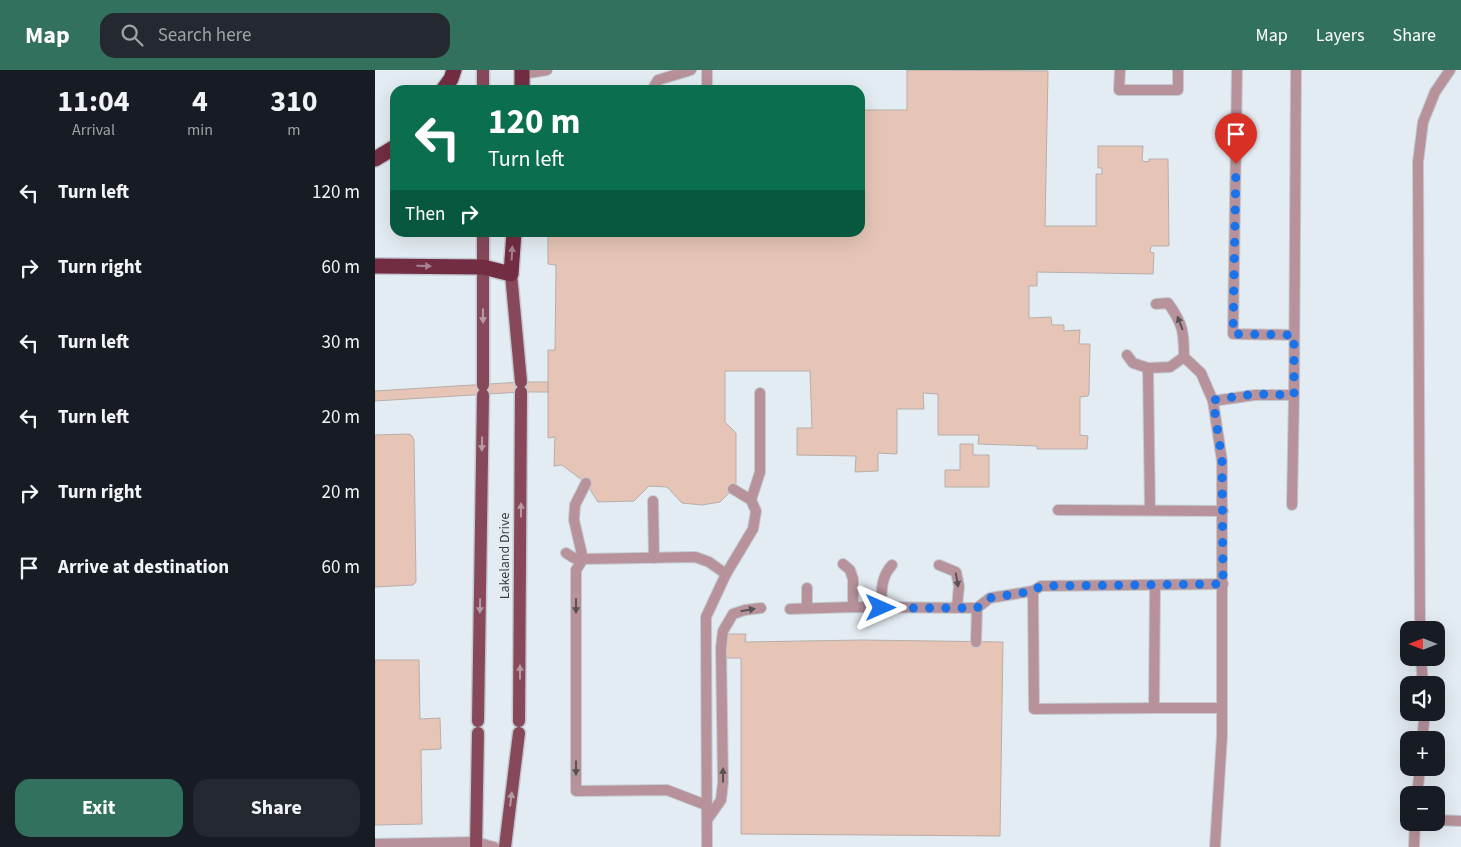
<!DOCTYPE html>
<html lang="en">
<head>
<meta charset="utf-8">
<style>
	:root { --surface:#171b24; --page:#242831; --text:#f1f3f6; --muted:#9ea1a6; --accent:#32715e }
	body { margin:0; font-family:"Source Sans 3",sans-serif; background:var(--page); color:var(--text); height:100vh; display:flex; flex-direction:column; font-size:19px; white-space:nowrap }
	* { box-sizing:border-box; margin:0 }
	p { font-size:16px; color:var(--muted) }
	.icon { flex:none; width:28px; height:28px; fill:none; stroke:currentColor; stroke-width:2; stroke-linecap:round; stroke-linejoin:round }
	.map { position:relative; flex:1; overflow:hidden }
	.details { display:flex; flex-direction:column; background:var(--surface); width:375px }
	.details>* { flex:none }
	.guide { position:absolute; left:15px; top:15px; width:475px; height:152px; border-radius:15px; box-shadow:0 5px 20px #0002; background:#0b6e4f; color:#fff; overflow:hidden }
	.needle { width:32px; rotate:270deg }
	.fabs { position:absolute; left:1025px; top:551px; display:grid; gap:10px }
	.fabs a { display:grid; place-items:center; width:45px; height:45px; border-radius:10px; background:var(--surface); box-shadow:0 5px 20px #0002; font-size:25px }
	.pin { position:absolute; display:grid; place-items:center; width:42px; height:42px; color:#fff; margin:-51px -21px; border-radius:50% 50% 50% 0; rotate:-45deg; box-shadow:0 0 5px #0007 }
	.pin .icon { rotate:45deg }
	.me { position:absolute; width:55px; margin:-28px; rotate:90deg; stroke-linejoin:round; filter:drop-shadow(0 0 4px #0008) }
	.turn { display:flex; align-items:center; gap:18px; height:105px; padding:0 15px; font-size:22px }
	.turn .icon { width:65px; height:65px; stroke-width:2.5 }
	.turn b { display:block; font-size:35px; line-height:42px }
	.then { display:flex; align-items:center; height:48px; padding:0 15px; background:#0003; gap:10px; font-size:19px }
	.eta { display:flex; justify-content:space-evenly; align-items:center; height:85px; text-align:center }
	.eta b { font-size:30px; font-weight:700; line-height:35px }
	.cta { display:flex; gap:10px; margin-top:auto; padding:10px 15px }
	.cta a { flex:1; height:58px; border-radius:15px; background:var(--accent); color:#fff; font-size:20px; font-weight:700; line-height:58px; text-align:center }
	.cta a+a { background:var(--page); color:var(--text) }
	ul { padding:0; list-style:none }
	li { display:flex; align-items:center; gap:15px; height:75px; padding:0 15px }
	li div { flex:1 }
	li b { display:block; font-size:19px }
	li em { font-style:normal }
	header { display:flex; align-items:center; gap:30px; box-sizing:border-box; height:70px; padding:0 25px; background:var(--accent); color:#fff }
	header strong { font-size:24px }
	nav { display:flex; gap:28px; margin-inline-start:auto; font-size:18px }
	.search { width:350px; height:45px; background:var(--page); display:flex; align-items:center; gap:12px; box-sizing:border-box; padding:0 18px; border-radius:15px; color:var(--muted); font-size:19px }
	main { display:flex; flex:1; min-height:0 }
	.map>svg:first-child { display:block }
	.building { fill:#e6c5b7; stroke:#b7ada9 }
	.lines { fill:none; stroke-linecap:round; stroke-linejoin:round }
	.lane-casing { stroke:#c2c9cf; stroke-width:12 }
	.street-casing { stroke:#c2c9cf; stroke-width:12 }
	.primary-casing { stroke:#c2c9cf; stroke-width:15 }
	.highway-casing { stroke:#c2c9cf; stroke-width:18 }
	.lane { stroke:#b7929b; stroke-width:10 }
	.street { stroke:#b7929b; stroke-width:10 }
	.primary { stroke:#874959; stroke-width:12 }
	.highway { stroke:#732d43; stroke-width:15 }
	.oneway { fill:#a68392 }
	.oneway2 { fill:#b69aa6 }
	.oneway3 { fill:#585255 }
	.route { stroke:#1a73e8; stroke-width:9; stroke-dasharray:0 16.2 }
	.labels { text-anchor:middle; stroke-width:4; stroke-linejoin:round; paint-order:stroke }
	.street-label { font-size:14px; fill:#383c3e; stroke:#e4ecf3 }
</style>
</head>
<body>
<header>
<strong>Map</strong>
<div class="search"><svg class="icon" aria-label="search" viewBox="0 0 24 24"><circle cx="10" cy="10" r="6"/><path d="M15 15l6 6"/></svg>Search here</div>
<nav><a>Map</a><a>Layers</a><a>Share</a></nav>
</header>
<main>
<section class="details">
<div class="eta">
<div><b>11:04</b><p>Arrival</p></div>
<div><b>4</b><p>min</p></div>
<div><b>310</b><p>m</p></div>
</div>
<ul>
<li><svg class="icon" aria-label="left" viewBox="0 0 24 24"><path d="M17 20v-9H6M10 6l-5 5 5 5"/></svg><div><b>Turn left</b></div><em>120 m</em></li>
<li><svg class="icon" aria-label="right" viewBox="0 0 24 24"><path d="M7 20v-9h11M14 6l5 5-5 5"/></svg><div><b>Turn right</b></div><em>60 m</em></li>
<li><svg class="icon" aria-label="left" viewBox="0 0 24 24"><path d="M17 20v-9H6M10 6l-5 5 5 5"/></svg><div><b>Turn left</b></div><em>30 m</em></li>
<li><svg class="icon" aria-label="left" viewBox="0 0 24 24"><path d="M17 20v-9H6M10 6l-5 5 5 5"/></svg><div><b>Turn left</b></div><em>20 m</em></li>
<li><svg class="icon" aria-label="right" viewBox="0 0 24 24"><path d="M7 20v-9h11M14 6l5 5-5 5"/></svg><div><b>Turn right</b></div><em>20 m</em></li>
<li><svg class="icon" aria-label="arrive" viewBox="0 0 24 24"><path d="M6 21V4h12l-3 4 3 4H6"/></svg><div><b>Arrive at destination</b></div><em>60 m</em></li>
</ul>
<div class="cta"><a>Exit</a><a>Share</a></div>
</section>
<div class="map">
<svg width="1086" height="777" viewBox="0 0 1086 777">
	<rect width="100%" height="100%" fill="#e4ecf3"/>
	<g class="building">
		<polygon points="532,0 673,1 670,156 721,156 721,104 727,104 727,98 723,98 723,76 768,76 767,91 774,92 774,89 793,89 794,176 776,176 775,182 779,183 778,204 662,202 662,216 654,216 654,248 676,247 677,255 689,255 689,261 705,260 704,274 715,274 714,323 713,326 705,327 705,365 713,366 712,379 662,379 662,376 603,374 604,365 563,365 563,324 548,323 549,339 522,339 522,384 503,383 503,401 480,402 481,386 422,385 422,358 437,358 435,301 350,301 350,352 361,363 361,416 345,432 327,435 307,433 292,417 274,416 259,431 223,432 211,413 187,395 179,396 180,367 173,368 173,280 180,280 181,195 173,194 173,162 485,162 485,40 532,40"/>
		<polygon points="146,312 173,312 173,322 146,322 0,331 0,321"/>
		<polygon points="34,364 37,366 39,370 41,512 38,515 0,517 0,365"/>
		<polygon points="585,374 598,374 598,385 614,385 614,417 570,417 570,400 585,400"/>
		<polygon points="351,564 371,564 370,572 487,570 628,572 625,766 366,764 366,588 351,588"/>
		<polygon points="0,590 44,590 45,649 65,648 66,679 46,680 47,754 0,755"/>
	</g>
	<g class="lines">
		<defs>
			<g id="lane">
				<polyline points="745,0 744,20 803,20 803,0"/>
				<polyline points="862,0 858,264 919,265"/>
				<polyline points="148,4 172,0"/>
				<polyline points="277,20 283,10 316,0"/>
				<polyline points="332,20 332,0"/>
				<path d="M781 234 793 233C808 254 809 262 809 287L826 303 838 331 847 391V666L840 777"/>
				<polyline points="752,285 758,293 773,298 795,297 809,287"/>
				<polyline points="773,298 775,440"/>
				<polyline points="838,331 880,325 919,325 921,0"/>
				<polyline points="211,413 200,435 199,450 208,489 201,500 201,721 292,720 331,735"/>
				<polyline points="376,430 385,402 385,323"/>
				<polyline points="278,431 279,488"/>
				<polyline points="917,435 919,325"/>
				<polyline points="683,440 848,441"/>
				<polyline points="191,483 199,488 208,489 320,487 334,492 351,504"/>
				<polyline points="468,494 475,500 478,509 478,537"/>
				<polyline points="564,495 581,502 584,516 582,537"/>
				<polyline points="780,515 779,638 847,638"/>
				<polyline points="432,518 432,538"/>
				<polyline points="658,521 659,639 779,638"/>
				<path d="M506 537C507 522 505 508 517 495"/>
				<polyline points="602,538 615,528 658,521 666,516 848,514"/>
				<polyline points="415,539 478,537 602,538 601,572"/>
				<polyline points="1045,560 1043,92 1048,52 1060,22 1075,0"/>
				<polyline points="1046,588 1048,615"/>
				<polyline points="1047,670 1050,642"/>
				<polyline points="1042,725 1045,698"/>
				<polyline points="332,750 346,730 348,712 346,578 348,561 358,544 370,540 386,538"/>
				<polyline points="1061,750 1086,751"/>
				<polyline points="332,777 331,547 351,504 378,459 381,441 376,430 358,419"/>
				<polyline points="1039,777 1040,752"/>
			</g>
			<polyline id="street" points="0,774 101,772 119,777"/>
			<g id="primary">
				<polyline points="108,0 108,20"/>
				<polyline points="136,204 146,312"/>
				<polyline points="108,315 108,162"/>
				<polyline points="103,651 108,325"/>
				<polyline points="144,651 146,322"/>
				<polyline points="101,777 103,663"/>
				<polyline points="130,777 144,663"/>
			</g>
			<g id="highway">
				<polyline points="68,20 76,9 79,0"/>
				<polyline points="147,20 147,0"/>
				<polyline points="0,89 20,77"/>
				<polyline points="0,196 108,197 136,204 139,162"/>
			</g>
		</defs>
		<use href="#lane" class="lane-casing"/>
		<use href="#street" class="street-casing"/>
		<use href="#primary" class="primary-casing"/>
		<use href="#highway" class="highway-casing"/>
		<use href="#lane" class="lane"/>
		<use href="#street" class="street"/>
		<use href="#primary" class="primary"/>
		<use href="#highway" class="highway"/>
	</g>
	<defs><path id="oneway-solid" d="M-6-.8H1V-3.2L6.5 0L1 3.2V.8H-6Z" transform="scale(1.25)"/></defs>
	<g class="oneway">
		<use href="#oneway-solid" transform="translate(137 183) rotate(-87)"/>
		<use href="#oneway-solid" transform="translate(49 196) rotate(1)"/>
	</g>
	<g class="oneway2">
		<use href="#oneway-solid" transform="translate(108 246) rotate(90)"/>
		<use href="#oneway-solid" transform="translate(107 374) rotate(91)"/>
		<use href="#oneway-solid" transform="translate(146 440) rotate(-90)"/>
		<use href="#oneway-solid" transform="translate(105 536) rotate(91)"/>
		<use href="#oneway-solid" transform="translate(145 602) rotate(-90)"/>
		<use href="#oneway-solid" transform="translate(136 729) rotate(-83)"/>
	</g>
	<g class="oneway3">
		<use href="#oneway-solid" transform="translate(805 253) rotate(-111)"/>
		<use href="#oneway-solid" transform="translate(582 510) rotate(80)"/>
		<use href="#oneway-solid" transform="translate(201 536) rotate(90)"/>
		<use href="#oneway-solid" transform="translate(373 540) rotate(-10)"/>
		<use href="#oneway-solid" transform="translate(201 698) rotate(90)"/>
		<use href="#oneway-solid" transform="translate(348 705) rotate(-90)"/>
	</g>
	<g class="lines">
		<polyline class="route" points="506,538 602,538 615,528 658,521 666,516 848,514 847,390 838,330 880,324 919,325 919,265 858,264 861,94"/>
	</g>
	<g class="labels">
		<g class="street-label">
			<text transform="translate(129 486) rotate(-90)" y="5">Lakeland Drive</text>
		</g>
	</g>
</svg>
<div class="fabs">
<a><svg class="needle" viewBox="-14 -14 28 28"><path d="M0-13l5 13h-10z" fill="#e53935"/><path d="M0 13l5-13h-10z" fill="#9ea1a6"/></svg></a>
<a><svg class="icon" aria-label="sound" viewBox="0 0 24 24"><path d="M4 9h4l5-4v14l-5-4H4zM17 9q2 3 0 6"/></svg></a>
<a>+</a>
<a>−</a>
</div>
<div class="pin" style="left:861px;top:94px;background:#d93025"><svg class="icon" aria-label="arrive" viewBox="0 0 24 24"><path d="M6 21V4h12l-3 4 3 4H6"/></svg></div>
<svg class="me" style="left:506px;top:538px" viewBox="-20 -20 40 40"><path d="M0-17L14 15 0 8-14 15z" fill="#1a73e8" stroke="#fff" stroke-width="4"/></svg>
<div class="guide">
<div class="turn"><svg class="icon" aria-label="left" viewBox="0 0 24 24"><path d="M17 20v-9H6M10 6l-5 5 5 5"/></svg><div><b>120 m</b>Turn left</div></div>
<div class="then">Then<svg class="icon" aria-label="right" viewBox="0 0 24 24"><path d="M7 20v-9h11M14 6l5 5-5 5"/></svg></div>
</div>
</div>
</main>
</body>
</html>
